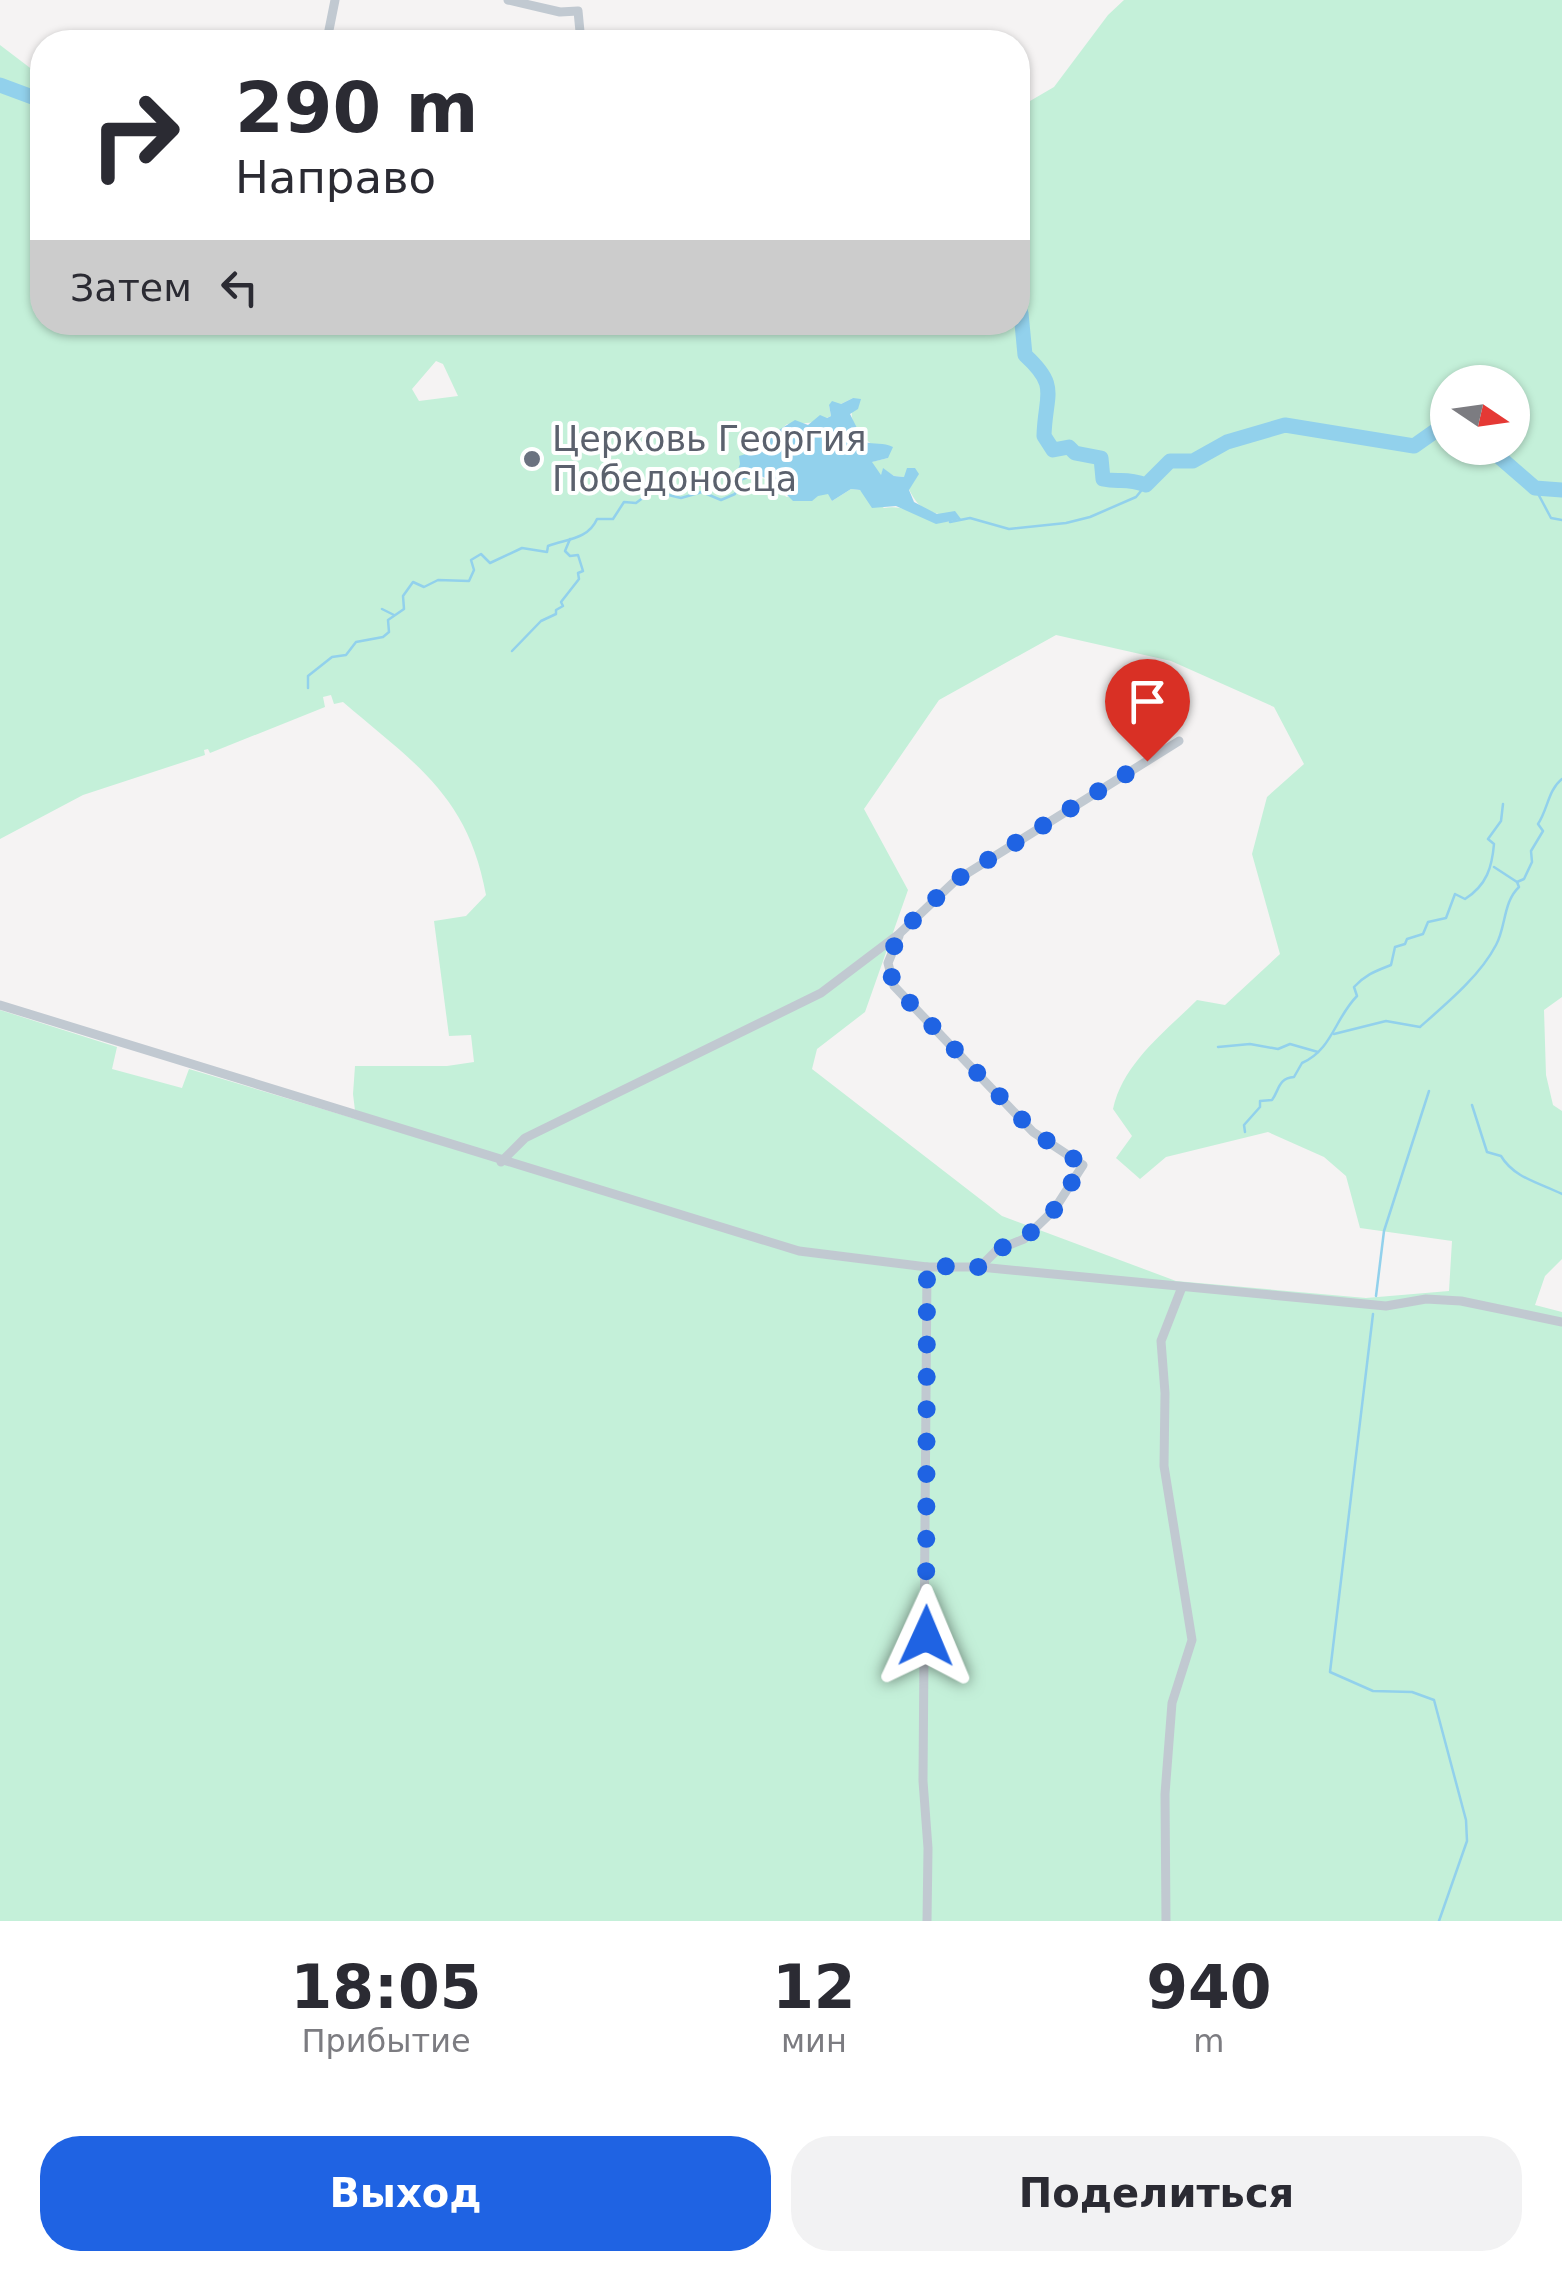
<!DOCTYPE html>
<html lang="ru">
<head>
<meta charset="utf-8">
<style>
	:root { --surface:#fff; --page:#f2f2f3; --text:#2b2b33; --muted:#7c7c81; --accent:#1f63e3 }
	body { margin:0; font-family:"DejaVu Sans",sans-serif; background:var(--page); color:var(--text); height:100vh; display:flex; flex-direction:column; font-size:38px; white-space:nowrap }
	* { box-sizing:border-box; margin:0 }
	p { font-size:32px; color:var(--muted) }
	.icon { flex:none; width:55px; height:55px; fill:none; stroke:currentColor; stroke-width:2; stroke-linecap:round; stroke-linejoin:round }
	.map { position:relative; height:1921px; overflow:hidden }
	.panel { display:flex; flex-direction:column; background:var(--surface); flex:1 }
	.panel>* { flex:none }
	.hud { position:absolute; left:30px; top:30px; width:1000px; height:305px; border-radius:40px; box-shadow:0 2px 8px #0004; background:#fff; color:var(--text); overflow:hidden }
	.needle { width:65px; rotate:103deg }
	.fabs { position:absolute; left:1430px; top:365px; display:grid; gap:20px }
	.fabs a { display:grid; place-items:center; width:100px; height:100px; border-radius:50%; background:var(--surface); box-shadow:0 2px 8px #0004; font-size:50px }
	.pin { position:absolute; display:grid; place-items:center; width:85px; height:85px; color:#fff; margin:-102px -42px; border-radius:50% 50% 50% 0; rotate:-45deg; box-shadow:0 0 10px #0007 }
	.pin .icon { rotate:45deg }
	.me { position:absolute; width:110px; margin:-55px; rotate:1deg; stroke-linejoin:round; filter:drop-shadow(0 0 8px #0008) }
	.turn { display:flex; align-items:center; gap:35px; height:210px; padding:0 40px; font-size:45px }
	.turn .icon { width:130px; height:130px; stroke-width:2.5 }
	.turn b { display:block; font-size:70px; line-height:85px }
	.then { display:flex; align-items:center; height:95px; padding:0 40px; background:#0003; gap:20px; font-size:38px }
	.eta { display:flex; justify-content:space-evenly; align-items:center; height:170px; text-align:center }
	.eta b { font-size:60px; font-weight:800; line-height:70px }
	.button { display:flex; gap:20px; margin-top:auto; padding:20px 40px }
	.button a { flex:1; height:115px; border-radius:40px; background:var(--accent); color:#fff; font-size:40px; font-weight:800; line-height:115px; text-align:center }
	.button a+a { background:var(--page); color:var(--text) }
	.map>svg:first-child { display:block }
	.green { fill:#c4f0d9; fill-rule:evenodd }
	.water { fill:#92d1ec }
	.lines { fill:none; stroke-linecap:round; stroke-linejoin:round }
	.stream { stroke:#92d1ec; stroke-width:2.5 }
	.river { stroke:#92d1ec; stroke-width:15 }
	.minor { stroke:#c1c9d1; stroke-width:9 }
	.route { stroke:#1f63e3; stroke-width:18; stroke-dasharray:0 32.4 }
	.worship-dot { fill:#6b7280; stroke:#fff; stroke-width:4 }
	.labels { text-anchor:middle; stroke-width:8; stroke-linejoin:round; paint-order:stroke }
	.worship-label { font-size:35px; fill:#5b616d; stroke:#fff; text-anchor:start }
</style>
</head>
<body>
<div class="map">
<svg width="1562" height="1921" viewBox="0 0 1562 1921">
	<rect width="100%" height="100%" fill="#f5f3f3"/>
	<path class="green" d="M1124 0H1562V997L1544 1010 1546 1075 1553 1105 1562 1111V1259L1545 1276 1535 1305 1562 1312V1921H0V1010L117 1047 112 1069 182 1088 189 1069 356 1119 353 1094 355 1066H447L474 1062 471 1035 449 1036 434 921 466 916 486 895C468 795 414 763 343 702L334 704 331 695 323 697 325 707 210 753 208 749 204 750 205 755 83 795 0 839V45L42 77V322H1018V108L1054 87 1108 15ZM436 361 443 364 458 396 419 401 412 389ZM1448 382H1512V448H1448ZM853 398C846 435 867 437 888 458L871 462 881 476 883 469 894 476 904 477C917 512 925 511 961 519 927 529 915 503 884 508L860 490 851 489 832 501 829 493 786 497C776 474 755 480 737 472 750 445 768 442 787 424 804 423 815 424 831 416L829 405 841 404ZM1056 635 1171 661 1274 707 1304 764 1267 797 1252 854 1280 954 1225 1005 1197 1000C1165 1032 1123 1063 1113 1109L1132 1136 1116 1158 1140 1179 1166 1157 1268 1132 1324 1157 1346 1176 1360 1228 1452 1241 1449 1291 1366 1298 1176 1281 1002 1216 812 1069 817 1049 865 1012 908 890 864 809 939 700Z"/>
	<path class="water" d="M853 398 861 399 858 409 850 414 864 442C875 445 883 442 893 447L888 458 872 462 881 475 883 468 894 476 904 477 907 468H915L919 474 909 490 914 502 937 514 955 511 961 519 936 524 896 506 872 508 860 490 851 489 832 501 828 494 818 496 812 501H793L772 480 757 475 741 481 737 472 740 464 739 456 753 452 758 443 795 420 808 425 820 415 827 418 831 416 829 405 832 401 841 404Z"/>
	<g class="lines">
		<g class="stream">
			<polyline points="633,472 633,474"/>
			<polyline points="634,476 635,482 647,492"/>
			<polyline points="1535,488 1551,518 1562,520"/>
			<polyline points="950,522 970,518 1009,529 1066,523 1090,517 1136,497 1146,485"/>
			<polyline points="382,609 394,615"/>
			<polyline points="512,651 541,621 556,614 556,610 563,606 561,602 579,579 578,573 583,571 578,555 570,556 565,551 570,539"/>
			<path d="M308 688V676L332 657 346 655 356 642 383 637 389 632 388 620 404 609 403 596 413 582 424 587 438 580 469 581 474 570 471 560 481 554 490 563 522 548 547 552 548 546C565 539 588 540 597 519H613L624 502 636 503 652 491 681 498 702 492 721 500 735 494 741 482"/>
			<path d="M1494 867 1517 882 1524 879 1532 862 1531 851 1543 831 1538 824C1548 809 1548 790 1562 779"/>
			<path d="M1334 1034 1386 1021 1420 1027C1446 1004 1480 976 1496 945 1506 927 1503 902 1519 887L1517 882"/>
			<polyline points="1218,1047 1250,1044 1278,1049 1290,1044 1318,1052"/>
			<path d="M1472 1105 1487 1152 1501 1156C1514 1178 1540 1183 1562 1194"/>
			<path d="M1245 1132 1244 1125 1260 1107V1101L1272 1100C1279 1091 1278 1078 1294 1077L1302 1063C1332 1050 1335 1018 1357 996L1354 987C1366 974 1376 971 1391 965L1395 947 1405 944 1407 939 1423 934 1428 922 1446 918 1455 894 1465 899C1487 885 1492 867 1494 844L1488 839 1501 821 1503 804"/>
			<polyline points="1376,1296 1384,1231 1429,1091"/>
			<polyline points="1373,1314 1330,1672 1373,1691 1412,1692 1434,1700 1466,1820 1467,1841 1439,1921"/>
		</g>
		<g class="river">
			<polyline points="0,85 35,98 42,107"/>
			<path d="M1018 311 1021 313 1025 355C1060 387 1045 394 1044 436L1053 450 1069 447 1075 453 1101 458 1103 479C1120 483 1124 477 1146 485L1170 461H1193L1227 442 1285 425 1414 446 1448 422"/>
			<polyline points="1489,448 1535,488 1562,490"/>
		</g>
		<g class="minor">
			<polyline points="508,0 560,12 578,11 581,42"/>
			<polyline points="334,42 327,40 335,0"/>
			<polyline points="899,936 888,963 894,986 1033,1132 1083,1165 1054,1210 1024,1239 997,1250 980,1267"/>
			<polyline points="0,1005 799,1251 927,1267 980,1267 1386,1306 1426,1299 1461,1301 1562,1322"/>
			<polyline points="501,1162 525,1138 821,993 899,934 955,881 1179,741"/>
			<polyline points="927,1921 928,1848 923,1781 927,1267"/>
			<polyline points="1166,1921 1165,1794 1172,1703 1192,1640 1164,1466 1165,1393 1161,1341 1182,1287"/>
		</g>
	</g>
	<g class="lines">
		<polyline class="route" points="926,1636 927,1266 980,1267 996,1250 1024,1239 1054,1210 1083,1165 1034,1132 894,986 888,962 899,934 954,881 1147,761"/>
	</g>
	<circle class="worship-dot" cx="532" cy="459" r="10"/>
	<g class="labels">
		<g class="worship-label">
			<text x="552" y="451">Церковь Георгия<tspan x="552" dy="40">Победоносца</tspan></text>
		</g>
	</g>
</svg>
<div class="fabs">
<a><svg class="needle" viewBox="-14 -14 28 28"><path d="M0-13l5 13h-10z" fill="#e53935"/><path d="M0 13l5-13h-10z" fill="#7c7c81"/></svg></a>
</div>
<div class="pin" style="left:1147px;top:761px;background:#d93025"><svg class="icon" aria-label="arrive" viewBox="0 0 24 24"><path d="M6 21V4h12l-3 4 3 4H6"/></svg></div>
<svg class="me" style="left:926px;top:1636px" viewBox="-20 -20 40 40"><path d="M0-17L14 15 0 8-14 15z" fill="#1f63e3" stroke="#fff" stroke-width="4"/></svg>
<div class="hud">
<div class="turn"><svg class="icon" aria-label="right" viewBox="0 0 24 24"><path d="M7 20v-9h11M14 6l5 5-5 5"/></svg><div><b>290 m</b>Направо</div></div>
<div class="then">Затем<svg class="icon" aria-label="left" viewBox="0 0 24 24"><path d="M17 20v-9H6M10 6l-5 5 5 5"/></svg></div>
</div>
</div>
<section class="panel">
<div class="eta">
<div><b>18:05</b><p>Прибытие</p></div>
<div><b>12</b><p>мин</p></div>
<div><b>940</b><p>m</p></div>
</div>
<div class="button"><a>Выход</a><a>Поделиться</a></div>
</section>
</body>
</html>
